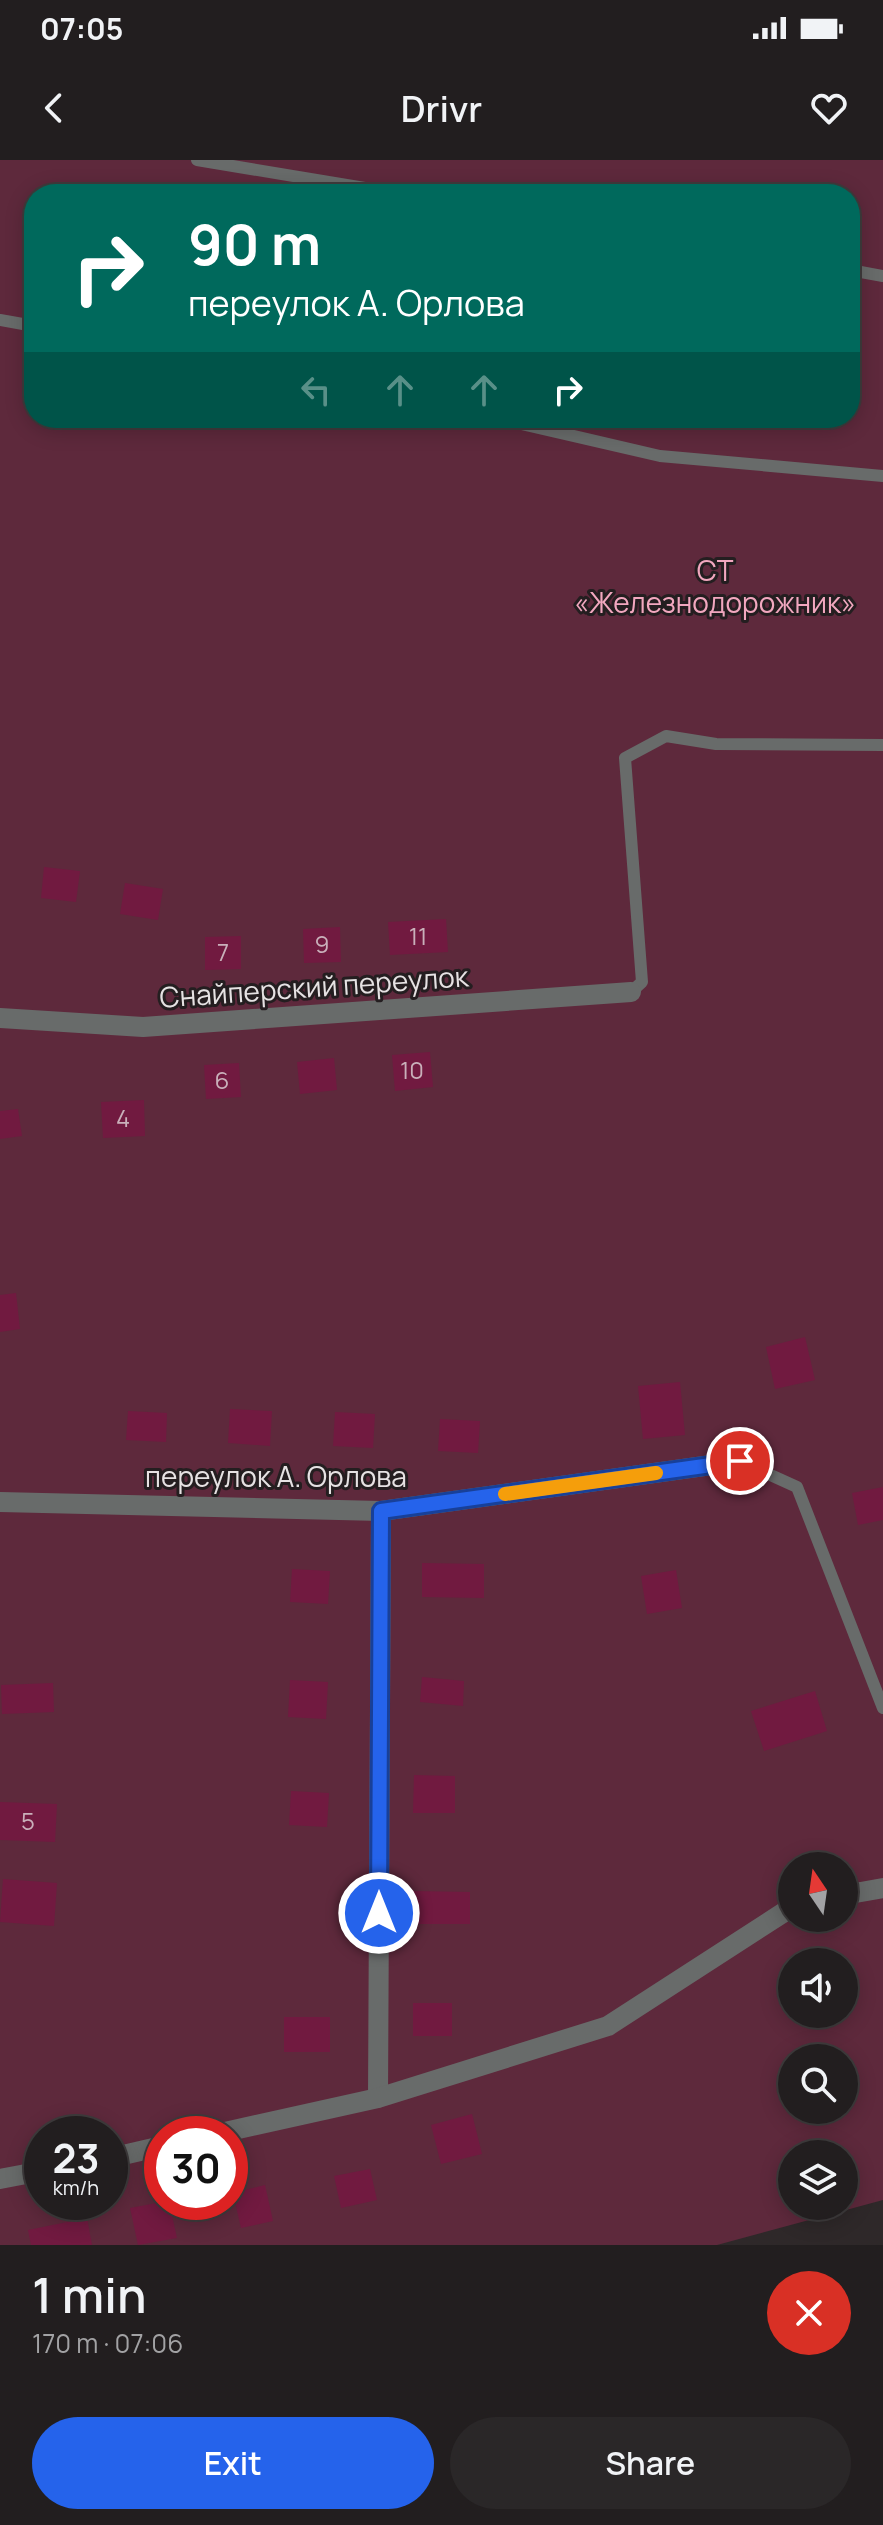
<!DOCTYPE html>
<html lang="en">
<head>
<meta charset="utf-8">
<style>
	:root { --surface:#221e1f; --page:#2a2728; --text:#f1f3f6; --muted:#a2a2a4; --line:#3f3c3d; --accent:#2563eb }
	body { margin:0; font-family:Manrope,sans-serif; background:var(--page); color:var(--text); height:100vh; display:flex; flex-direction:column; font-size:30px; white-space:nowrap }
	* { box-sizing:border-box; margin:0 }
	p { font-size:26px; color:var(--muted) }
	.icon { flex:none; width:44px; height:44px; fill:none; stroke:currentColor; stroke-width:2; stroke-linecap:round; stroke-linejoin:round }
	.map { position:relative; height:2085px; overflow:hidden }
	.details { display:flex; flex-direction:column; background:var(--surface); flex:1 }
	.details>* { flex:none }
	.hud { position:absolute; left:24px; top:24px; width:836px; height:244px; border-radius:32px; box-shadow:0 4px 20px #0003,0 0 0 2px var(--line); background:#00695c; color:#fff; overflow:hidden }
	.needle { width:52px; rotate:347deg }
	.buttons { position:absolute; left:778px; top:1692px; display:grid; gap:16px }
	.buttons a { display:grid; place-items:center; width:80px; height:80px; border-radius:50%; background:var(--surface); box-shadow:0 4px 20px #0003,0 0 0 2px var(--line); font-size:40px }
	.speed { position:absolute; left:24px; top:1956px; display:flex; gap:16px; font-size:40px; font-weight:700; text-align:center }
	.speed>* { display:grid; place-content:center; width:104px; height:104px; border-radius:50%; background:var(--surface); box-shadow:0 4px 20px #0003,0 0 0 2px var(--line); line-height:1 }
	.speed small { font-size:20px; font-weight:400 }
	.speed .limit { border:12px solid #d22; background:#fff; color:#111 }
	.pin { position:absolute; display:grid; place-items:center; width:68px; height:68px; color:#fff; margin:-34px; border:4px solid #fff; border-radius:50%; box-shadow:0 2px 8px #0007 }
	.me { position:absolute; width:88px; margin:-44px; rotate:0deg; stroke-linejoin:round; filter:drop-shadow(0 0 6px #0008) }
	.turn { display:flex; align-items:center; gap:28px; height:168px; padding:0 32px; font-size:36px }
	.turn .icon { width:104px; height:104px; stroke-width:2.5 }
	.turn b { display:block; font-size:56px; line-height:68px }
	.lanes { display:flex; align-items:center; height:76px; padding:0 32px; background:#0003; justify-content:center; gap:40px; direction:ltr }
	.lanes .off { opacity:.35 }
	.round { display:grid; place-items:center; flex:none; width:84px; height:84px; border-radius:42px; background:var(--page) }
	.summary { display:flex; align-items:center; justify-content:space-between; height:136px; padding:0 32px }
	h1 { font-size:48px; font-weight:600; line-height:60px }
	.action { display:flex; gap:16px; margin-top:auto; padding:16px 32px }
	.action a { flex:1; height:92px; border-radius:48px; background:var(--accent); color:#fff; font-size:32px; font-weight:600; line-height:92px; text-align:center }
	.action a+a { background:var(--page); color:var(--text) }
	.status { display:flex; justify-content:space-between; align-items:center; height:56px; padding:0 40px; background:var(--surface); direction:ltr }
	.status svg { height:22px; fill:currentColor }
	header { display:flex; justify-content:space-between; align-items:center; height:104px; padding:0 32px; background:var(--surface); font-size:36px; font-weight:600 }
	.map>svg:first-child { display:block }
	.green { fill:#5e293c; fill-rule:evenodd }
	.building { fill:#711a40 }
	.lines { fill:none; stroke-linecap:round; stroke-linejoin:round }
	.lane { stroke:#686b6a; stroke-width:12 }
	.street { stroke:#686b6a; stroke-width:20 }
	.route-casing { stroke:#184099; stroke-width:20 }
	.route { stroke:#2563eb; stroke-width:14 }
	.slow { stroke:#f59e0b; stroke-width:14 }
	.labels { text-anchor:middle; stroke-width:6; stroke-linejoin:round; paint-order:stroke }
	.number-label { font-size:24px; fill:#c9b0ba }
	.park-label { font-size:28px; fill:#f2a7bf; stroke:#241e20 }
	.street-label { font-size:28px; fill:#e6e2e3; stroke:#241e20 }
</style>
</head>
<body>
<div class="status"><b>07:05</b><svg viewBox="0 0 49 12"><path d="M0 12V9h3v3zM5 12V6h3v6zM10 12V3h3v9zM15 12V0h3v12zM26 1h20v11H26zM47 4h2v5h-2z"/></svg></div>
<header><svg class="icon" aria-label="back" viewBox="0 0 24 24"><path d="M15 5l-7 7 7 7"/></svg>Drivr<svg class="icon" aria-label="heart" viewBox="0 0 24 24"><path d="M12 20l-8-8c-3-5 5-10 8-4 3-6 11-1 8 4z"/></svg></header>
<div class="map">
<svg width="883" height="2085" viewBox="0 0 883 2085">
	<rect width="100%" height="100%" fill="#2e2829"/>
	<path class="green" d="M0 0H883V2040L717 2085H0ZM34 34H850V258H34ZM792 1706H844V1758H792ZM792 1802H844V1854H792ZM792 1898H844V1950H792ZM42 1974H110V2042H42ZM162 1974H230V2042H162ZM792 1994H844V2046H792Z"/>
	<g class="building">
		<polygon points="44,707 80,711 76,742 41,738"/>
		<polygon points="125,723 163,729 158,760 120,754"/>
		<polygon points="446,759 448,792 390,795 388,762"/>
		<polygon points="340,767 341,802 304,803 303,769"/>
		<polygon points="241,776 241,809 205,810 205,777"/>
		<polygon points="430,892 433,927 395,931 392,895"/>
		<polygon points="334,898 337,930 300,934 297,902"/>
		<polygon points="239,903 241,937 206,939 204,905"/>
		<polygon points="144,940 145,976 103,978 101,942"/>
		<polygon points="18,949 22,976 0,979 0,951"/>
		<polygon points="16,1133 20,1169 0,1172 0,1135"/>
		<polygon points="805,1177 815,1220 775,1229 766,1187"/>
		<polygon points="680,1222 685,1275 643,1279 638,1226"/>
		<polygon points="230,1249 272,1251 270,1286 228,1283"/>
		<polygon points="128,1251 167,1253 166,1282 126,1280"/>
		<polygon points="335,1252 375,1254 373,1288 333,1286"/>
		<polygon points="440,1259 480,1261 478,1293 438,1291"/>
		<polygon points="883,1327 883,1360 858,1365 852,1333"/>
		<polygon points="422,1403 484,1404 484,1438 422,1437"/>
		<polygon points="292,1409 330,1411 328,1444 290,1442"/>
		<polygon points="676,1410 682,1448 647,1454 641,1416"/>
		<polygon points="422,1517 464,1521 463,1546 420,1542"/>
		<polygon points="290,1520 328,1522 326,1559 288,1557"/>
		<polygon points="53,1523 54,1552 2,1554 1,1525"/>
		<polygon points="815,1531 827,1571 764,1591 751,1551"/>
		<polygon points="414,1615 455,1616 455,1653 413,1653"/>
		<polygon points="291,1631 329,1633 327,1667 289,1665"/>
		<polygon points="0,1642 57,1644 55,1682 0,1680"/>
		<polygon points="3,1719 57,1723 54,1766 0,1762"/>
		<polygon points="411,1731 470,1732 470,1764 411,1764"/>
		<rect x="413" y="1843" width="39" height="33"/>
		<rect x="284" y="1857" width="46" height="35"/>
		<polygon points="472,1954 482,1994 441,2004 431,1965"/>
		<polygon points="370,2009 377,2040 341,2048 334,2016"/>
		<polygon points="265,2025 273,2061 241,2068 233,2033"/>
		<polygon points="162,2042 169,2042 177,2078 138,2085 130,2048"/>
		<polygon points="87,2058 92,2085 31,2085 28,2070"/>
	</g>
	<g class="lines">
		<g class="lane">
			<polyline points="197,0 401,34"/>
			<polyline points="850,110 883,116"/>
			<polyline points="0,160 34,166"/>
			<polyline points="496,258 660,296 883,316"/>
			<polyline points="631,832 642,822 625,598 666,576 716,584 883,585"/>
			<polyline points="740,1301 797,1327 883,1548"/>
		</g>
		<g class="street">
			<polyline points="0,858 143,867 631,832"/>
			<polyline points="0,1342 381,1351 740,1301"/>
			<polyline points="844,1735 883,1728"/>
			<polyline points="378,1938 381,1351"/>
			<polyline points="216,1974 378,1938 608,1866 792,1747"/>
			<polyline points="110,1998 162,1986"/>
			<polyline points="0,2019 42,2011"/>
		</g>
	</g>
	<g class="lines">
		<defs>
			<polyline id="route" points="379,1753 381,1351 740,1301"/>
		</defs>
		<use href="#route" class="route-casing"/>
		<use href="#route" class="route"/>
		<polyline class="slow" points="505,1334 656,1313"/>
	</g>
	<g class="labels">
		<g class="number-label">
			<text x="418" y="785">11</text>
			<text x="322" y="793">9</text>
			<text x="223" y="801">7</text>
			<text x="412" y="919">10</text>
			<text x="222" y="929">6</text>
			<text x="123" y="967">4</text>
			<text x="28" y="1670">5</text>
		</g>
		<g class="park-label">
			<text x="715" y="421">СТ<tspan x="715" dy="32">«Железнодорожник»</tspan></text>
		</g>
		<g class="street-label">
			<text transform="translate(314 827) rotate(-4)" y="10">Снайперский переулок</text>
			<text x="276" y="1327">переулок А. Орлова</text>
		</g>
	</g>
</svg>
<div class="buttons">
<a><svg class="needle" viewBox="-14 -14 28 28"><path d="M0-13l5 13h-10z" fill="#e53935"/><path d="M0 13l5-13h-10z" fill="#a2a2a4"/></svg></a>
<a><svg class="icon" aria-label="sound" viewBox="0 0 24 24"><path d="M4 9h4l5-4v14l-5-4H4zM17 9q2 3 0 6"/></svg></a>
<a><svg class="icon" aria-label="search" viewBox="0 0 24 24"><circle cx="10" cy="10" r="6"/><path d="M15 15l6 6"/></svg></a>
<a><svg class="icon" aria-label="layers" viewBox="0 0 24 24"><path d="M12 4l9 5-9 5-9-5zM3 14l9 5 9-5"/></svg></a>
</div>
<div class="speed"><div>23<small>km/h</small></div><div class="limit">30</div></div>
<div class="pin" style="left:740px;top:1301px;background:#d93025"><svg class="icon" aria-label="arrive" viewBox="0 0 24 24"><path d="M6 21V4h12l-3 4 3 4H6"/></svg></div>
<svg class="me" style="left:379px;top:1753px" viewBox="-20 -20 40 40"><circle r="17" fill="#2563eb" stroke="#fff" stroke-width="3"/><path d="M0-11L8 9 0 5-8 9z" fill="#fff"/></svg>
<div class="hud">
<div class="turn"><svg class="icon" aria-label="right" viewBox="0 0 24 24"><path d="M7 20v-9h11M14 6l5 5-5 5"/></svg><div><b>90 m</b>переулок А. Орлова</div></div>
<div class="lanes"><svg class="icon off" aria-label="left" viewBox="0 0 24 24"><path d="M17 20v-9H6M10 6l-5 5 5 5"/></svg><svg class="icon off" aria-label="ahead" viewBox="0 0 24 24"><path d="M12 20V5M6 11l6-6 6 6"/></svg><svg class="icon off" aria-label="ahead" viewBox="0 0 24 24"><path d="M12 20V5M6 11l6-6 6 6"/></svg><svg class="icon" aria-label="right" viewBox="0 0 24 24"><path d="M7 20v-9h11M14 6l5 5-5 5"/></svg></div>
</div>
</div>
<section class="details">
<div class="summary"><div><h1>1 min</h1><p>170 m · 07:06</p></div><a class="round" style="background:#d93025;color:#fff"><svg class="icon" aria-label="close" viewBox="0 0 24 24"><path d="M6 6l12 12M18 6L6 18"/></svg></a></div>
<div class="action"><a>Exit</a><a>Share</a></div>
</section>
</body>
</html>
